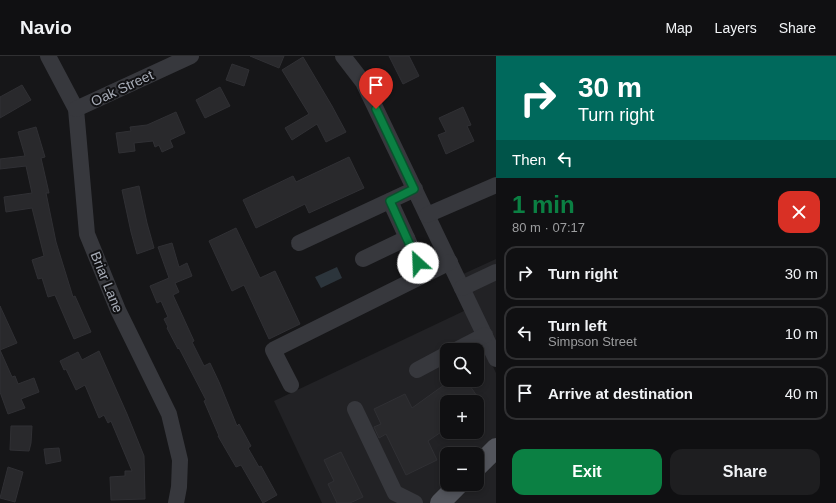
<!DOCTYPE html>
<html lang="en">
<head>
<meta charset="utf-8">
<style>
	:root { --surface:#101012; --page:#1e1e20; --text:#f1f3f6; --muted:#9c9d9f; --line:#303032; --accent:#0b8043 }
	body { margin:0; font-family:Arial,sans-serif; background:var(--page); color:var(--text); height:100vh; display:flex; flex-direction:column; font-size:15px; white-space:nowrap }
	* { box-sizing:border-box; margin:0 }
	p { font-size:13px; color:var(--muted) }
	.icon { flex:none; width:22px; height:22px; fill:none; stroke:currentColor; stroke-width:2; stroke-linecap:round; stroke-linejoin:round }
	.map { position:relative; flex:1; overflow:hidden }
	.side { display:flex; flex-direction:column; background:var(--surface); width:340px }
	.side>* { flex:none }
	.top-card { background:#00695c; color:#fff; overflow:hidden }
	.tools { position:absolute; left:440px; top:287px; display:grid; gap:8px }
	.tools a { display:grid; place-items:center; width:44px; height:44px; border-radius:8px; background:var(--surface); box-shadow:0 2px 6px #0003,0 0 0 1px var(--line); font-size:20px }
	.pin { position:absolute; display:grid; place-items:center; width:34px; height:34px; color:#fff; margin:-41px -17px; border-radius:50% 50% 50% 0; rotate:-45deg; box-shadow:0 0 4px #0007 }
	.pin .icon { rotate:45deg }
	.me { position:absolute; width:44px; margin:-22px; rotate:335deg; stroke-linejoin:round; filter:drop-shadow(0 0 3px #0008) }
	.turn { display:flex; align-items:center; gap:14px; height:84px; padding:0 16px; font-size:18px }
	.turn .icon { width:52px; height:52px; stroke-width:2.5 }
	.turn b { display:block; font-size:28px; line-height:34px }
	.then { display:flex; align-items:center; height:38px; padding:0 16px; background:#0003; gap:8px; font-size:15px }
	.round { display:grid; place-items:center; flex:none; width:42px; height:42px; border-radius:12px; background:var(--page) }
	.summary { display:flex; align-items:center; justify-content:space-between; height:68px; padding:0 16px }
	h1 { font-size:24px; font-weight:600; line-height:30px; color:var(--accent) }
	.cta { display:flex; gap:8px; margin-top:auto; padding:8px 16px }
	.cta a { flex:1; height:46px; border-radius:12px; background:var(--accent); color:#fff; font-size:16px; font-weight:600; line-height:46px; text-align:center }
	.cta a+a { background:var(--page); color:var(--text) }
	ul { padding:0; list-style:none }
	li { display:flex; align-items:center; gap:12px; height:54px; margin:0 8px 6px; padding:0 8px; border:2px solid var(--line); border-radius:12px }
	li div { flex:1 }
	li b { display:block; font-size:15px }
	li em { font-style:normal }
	header { display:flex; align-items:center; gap:24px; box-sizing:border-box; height:56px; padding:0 20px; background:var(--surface); border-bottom:1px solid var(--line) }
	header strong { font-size:19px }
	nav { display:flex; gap:22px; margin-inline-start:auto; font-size:14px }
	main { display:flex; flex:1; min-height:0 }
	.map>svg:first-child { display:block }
	.built { fill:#222225; fill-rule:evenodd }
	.water { fill:#2c353c }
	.building { fill:#29292c; stroke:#303034 }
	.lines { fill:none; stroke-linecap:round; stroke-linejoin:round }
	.minor { stroke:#37383d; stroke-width:16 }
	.major { stroke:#53555c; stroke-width:20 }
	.route-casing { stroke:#07532c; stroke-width:10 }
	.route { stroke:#0b8043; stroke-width:7 }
	.labels { text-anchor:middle; stroke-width:4; stroke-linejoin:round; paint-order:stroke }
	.street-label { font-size:14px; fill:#a8adb8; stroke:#111113 }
</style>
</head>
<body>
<header>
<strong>Navio</strong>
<nav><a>Map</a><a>Layers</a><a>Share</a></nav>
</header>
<main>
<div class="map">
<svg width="496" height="447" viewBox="0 0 496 447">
	<rect width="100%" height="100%" fill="#161618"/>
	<g class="built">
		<polygon points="496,203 496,292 461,219"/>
		<path d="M466 254 496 317V384L477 398H447V428L431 447H322L274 345ZM447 294H477V324H447ZM447 346H477V376H447Z"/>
		<polygon points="496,401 496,447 449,447 468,428 477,428 477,420"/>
	</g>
	<polygon class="water" points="337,211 342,222 321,232 315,221"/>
	<g class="building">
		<polygon points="250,0 284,0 279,12"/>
		<polygon points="389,0 409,0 419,20 403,28"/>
		<polygon points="303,1 332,50 346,76 326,86 317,68 292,84 285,72 309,58 282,14"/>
		<polygon points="232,8 249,14 244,30 226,24"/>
		<polygon points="22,29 31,44 0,62 0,41"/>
		<polygon points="220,31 230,50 205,62 196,44"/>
		<polygon points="463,51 471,69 467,70 474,85 446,98 438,79 446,76 439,62"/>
		<polygon points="176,56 185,77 170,84 173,91 162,96 159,89 155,91 153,85 134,87 135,95 119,97 116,77 131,75 130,71 147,69"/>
		<polygon points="36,71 45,101 41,102 49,137 46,137 56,186 73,241 75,240 91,276 74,283 55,239 48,241 42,222 38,223 32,204 44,200 32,152 6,156 4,141 32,137 26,110 0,113 0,103 25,100 18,76"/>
		<polygon points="349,101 364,132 309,157 305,148 256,172 243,144 293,120 296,126"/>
		<polygon points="139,130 147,167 154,192 137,198 131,176 122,134"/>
		<polygon points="236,172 260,222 275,215 300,268 269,283 244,229 232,235 209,185"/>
		<polygon points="172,187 179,211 187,207 192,220 175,227 179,236 173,239 194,285 192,286 204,310 210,307 219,326 237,370 239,368 251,390 248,392 259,411 261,410 277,439 263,447 241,409 236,411 218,380 219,380 204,345 206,344 179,292 178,293 167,272 168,271 164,263 168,261 161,245 157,247 150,230 169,222 158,191"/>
		<polygon points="0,250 17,287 0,294 12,321 15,320 18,328 34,322 39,336 21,343 25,352 8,358 0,336"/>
		<polygon points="99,295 127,358 144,400 145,443 111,444 110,421 125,420 125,415 132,415 111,365 108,367 104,359 99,362 85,329 76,334 66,313 64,314 60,305 78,296 82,304"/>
		<polygon points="451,324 466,324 481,346 447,346 447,372 428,385 437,404 406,419 386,378 379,382 374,371 381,368 374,353 405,338 412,352"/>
		<polygon points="11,370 32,370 31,387 29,395 10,394"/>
		<polygon points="59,392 61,405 46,408 44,393"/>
		<polygon points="341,396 363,441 350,447 337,447 328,428 334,425 324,404"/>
		<polygon points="8,411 23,416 15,446 0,442"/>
	</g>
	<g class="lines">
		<g class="minor">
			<polyline points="48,0 76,53 87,178 118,254 169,358 180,404 179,431 176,447"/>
			<polyline points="343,0 363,26 496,303"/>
			<polyline points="76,53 191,0"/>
			<polyline points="390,145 424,219"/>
			<polyline points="427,159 496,129"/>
			<polyline points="299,187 415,133"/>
			<polyline points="363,203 407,182"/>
			<polyline points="462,232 496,216"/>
			<polyline points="456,294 485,279"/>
			<polyline points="417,314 447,298"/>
			<polyline points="291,329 273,294 450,206"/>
			<polyline points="355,353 395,437 415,447"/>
		</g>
		<g class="major">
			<polyline points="477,411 496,392"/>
			<polyline points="440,447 459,428"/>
		</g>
	</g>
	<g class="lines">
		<defs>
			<polyline id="route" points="376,53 414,133 390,145 418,207"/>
		</defs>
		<use href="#route" class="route-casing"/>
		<use href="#route" class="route"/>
	</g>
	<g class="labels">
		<g class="street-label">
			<text transform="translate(122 32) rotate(-25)" y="5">Oak Street</text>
			<text transform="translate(107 226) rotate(68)" y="5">Briar Lane</text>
		</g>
	</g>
</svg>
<div class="tools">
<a><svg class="icon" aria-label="search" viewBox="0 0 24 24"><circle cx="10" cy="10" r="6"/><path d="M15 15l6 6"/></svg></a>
<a>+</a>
<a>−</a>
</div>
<div class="pin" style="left:376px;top:53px;background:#d93025"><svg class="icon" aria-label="arrive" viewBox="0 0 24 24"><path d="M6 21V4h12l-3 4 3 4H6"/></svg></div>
<svg class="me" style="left:418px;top:207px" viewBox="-20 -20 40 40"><circle r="19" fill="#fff"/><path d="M0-13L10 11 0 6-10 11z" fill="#0b8043"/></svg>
</div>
<section class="side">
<div class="top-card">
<div class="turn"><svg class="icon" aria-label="right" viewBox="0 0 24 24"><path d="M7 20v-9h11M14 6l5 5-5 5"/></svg><div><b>30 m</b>Turn right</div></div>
<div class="then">Then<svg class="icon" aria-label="left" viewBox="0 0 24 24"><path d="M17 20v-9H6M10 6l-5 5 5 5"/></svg></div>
</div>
<div class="summary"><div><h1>1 min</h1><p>80 m · 07:17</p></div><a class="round" style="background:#d93025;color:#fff"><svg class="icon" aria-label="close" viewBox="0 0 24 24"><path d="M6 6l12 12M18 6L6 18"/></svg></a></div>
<ul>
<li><svg class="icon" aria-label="right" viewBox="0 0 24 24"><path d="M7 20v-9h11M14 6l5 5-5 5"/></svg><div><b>Turn right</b></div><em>30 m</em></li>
<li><svg class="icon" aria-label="left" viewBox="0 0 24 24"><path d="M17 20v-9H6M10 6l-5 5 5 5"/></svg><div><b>Turn left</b><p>Simpson Street</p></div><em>10 m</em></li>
<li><svg class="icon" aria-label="arrive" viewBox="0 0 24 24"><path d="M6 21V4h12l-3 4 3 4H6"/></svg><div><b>Arrive at destination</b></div><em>40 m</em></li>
</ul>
<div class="cta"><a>Exit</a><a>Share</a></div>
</section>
</main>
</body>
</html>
